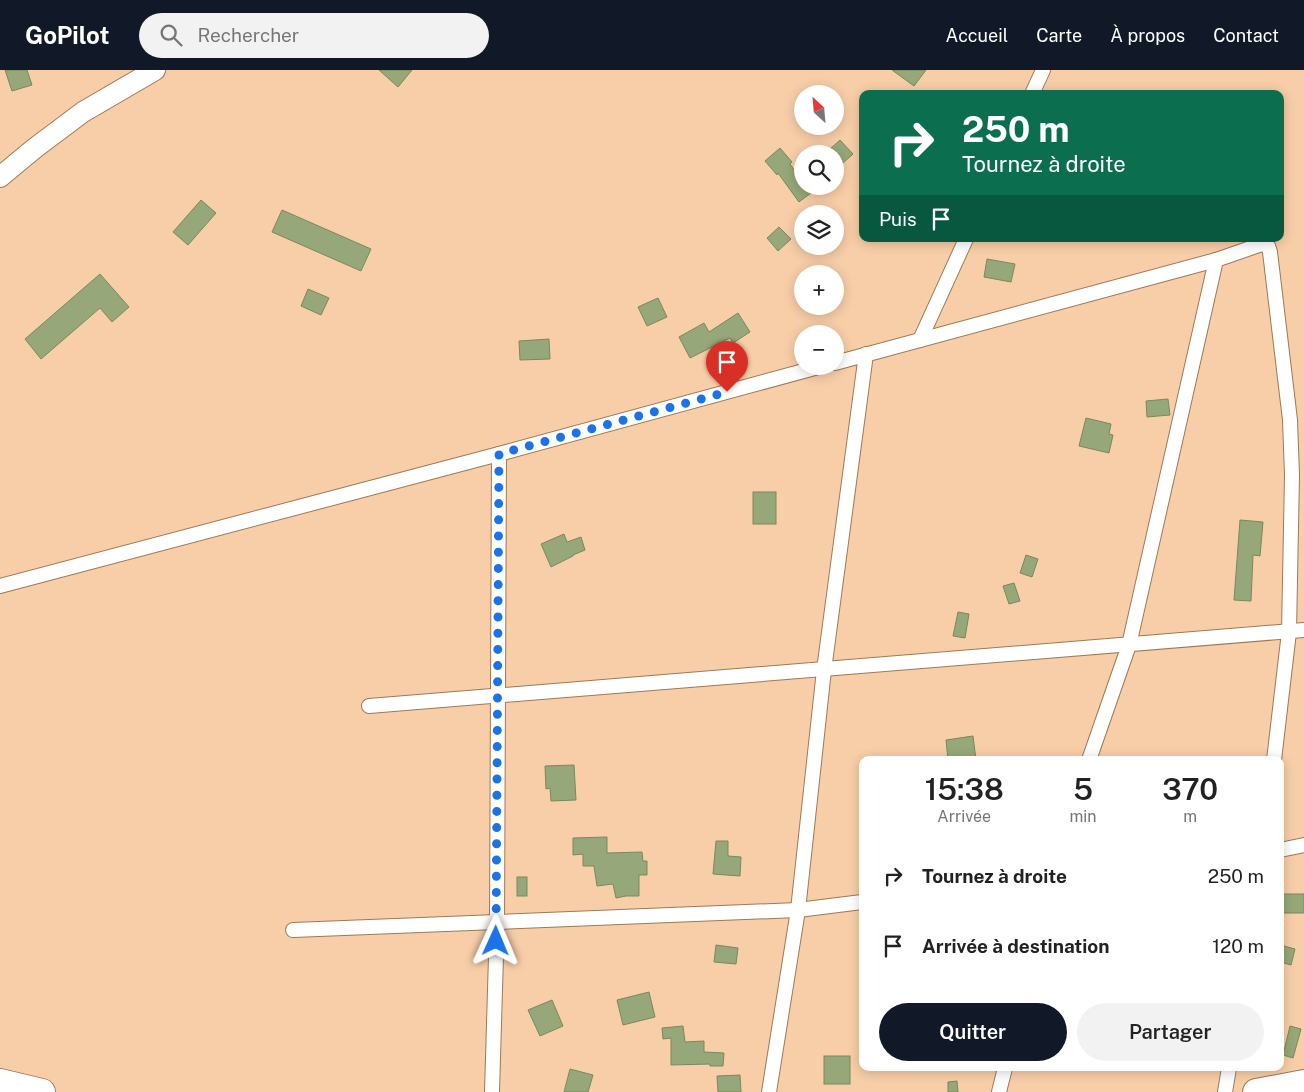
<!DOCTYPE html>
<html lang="fr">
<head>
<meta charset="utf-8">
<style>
	:root { --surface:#fff; --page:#f2f2f2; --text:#222; --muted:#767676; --accent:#111827 }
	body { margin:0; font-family:"Public Sans",sans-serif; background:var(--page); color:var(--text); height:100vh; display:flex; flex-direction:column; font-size:19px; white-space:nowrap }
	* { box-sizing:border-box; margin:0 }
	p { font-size:16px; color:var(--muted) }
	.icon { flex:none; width:28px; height:28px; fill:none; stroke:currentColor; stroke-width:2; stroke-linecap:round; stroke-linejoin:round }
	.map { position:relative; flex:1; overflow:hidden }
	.panel { position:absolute; left:859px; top:686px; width:425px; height:315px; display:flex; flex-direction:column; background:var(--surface); border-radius:10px; box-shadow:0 2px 12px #0003 }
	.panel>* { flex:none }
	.hud { position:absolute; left:859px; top:20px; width:425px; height:152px; border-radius:10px; box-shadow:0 2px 12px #0003; background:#0b6e4f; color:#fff; overflow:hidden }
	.needle { width:32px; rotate:334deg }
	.fabs { position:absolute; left:794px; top:15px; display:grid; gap:10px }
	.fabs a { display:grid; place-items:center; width:50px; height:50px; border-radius:50%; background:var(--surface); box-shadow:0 2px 12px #0003; font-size:25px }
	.pin { position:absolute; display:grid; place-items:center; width:42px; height:42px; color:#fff; margin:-51px -21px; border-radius:50% 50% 50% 0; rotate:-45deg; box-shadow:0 0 5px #0007 }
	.pin .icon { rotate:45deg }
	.me { position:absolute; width:55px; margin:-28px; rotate:1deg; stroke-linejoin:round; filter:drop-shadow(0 0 4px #0008) }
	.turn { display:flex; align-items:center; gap:18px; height:105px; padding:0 20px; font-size:22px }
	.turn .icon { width:65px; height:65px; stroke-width:2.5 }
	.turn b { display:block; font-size:35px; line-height:42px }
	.then { display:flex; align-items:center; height:48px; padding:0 20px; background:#0003; gap:10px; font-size:19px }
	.eta { display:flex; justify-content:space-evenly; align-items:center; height:85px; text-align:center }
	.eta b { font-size:30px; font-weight:600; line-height:35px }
	.cta { display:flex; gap:10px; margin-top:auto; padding:10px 20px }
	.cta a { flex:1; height:58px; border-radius:30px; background:var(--accent); color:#fff; font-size:20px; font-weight:600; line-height:58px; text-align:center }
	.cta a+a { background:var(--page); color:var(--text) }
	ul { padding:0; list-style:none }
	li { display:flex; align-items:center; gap:15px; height:70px; padding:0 20px }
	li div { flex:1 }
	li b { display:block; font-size:19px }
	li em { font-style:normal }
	header { display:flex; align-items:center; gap:30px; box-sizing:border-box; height:70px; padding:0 25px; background:var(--accent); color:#fff }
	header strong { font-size:24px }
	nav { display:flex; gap:28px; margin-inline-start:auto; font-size:18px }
	.search { width:350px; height:45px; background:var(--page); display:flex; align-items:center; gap:12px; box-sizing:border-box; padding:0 18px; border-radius:28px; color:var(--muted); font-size:19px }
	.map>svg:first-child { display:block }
	.building { fill:#96a879; stroke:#78895b }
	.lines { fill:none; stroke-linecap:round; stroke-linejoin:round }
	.street-casing { stroke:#9f7955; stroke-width:16 }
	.secondary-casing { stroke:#9f7955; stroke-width:22 }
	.highway-casing { stroke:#9f7955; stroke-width:28 }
	.street { stroke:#fff; stroke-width:14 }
	.secondary { stroke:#fff; stroke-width:20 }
	.highway { stroke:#fff; stroke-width:26 }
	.route { stroke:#1a73e8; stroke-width:9; stroke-dasharray:0 16.2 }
</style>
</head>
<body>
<header>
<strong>GoPilot</strong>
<div class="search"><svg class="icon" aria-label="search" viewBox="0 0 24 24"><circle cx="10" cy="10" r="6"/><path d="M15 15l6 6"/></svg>Rechercher</div>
<nav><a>Accueil</a><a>Carte</a><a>À propos</a><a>Contact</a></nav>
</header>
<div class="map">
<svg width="1304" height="1022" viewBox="0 0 1304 1022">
	<rect width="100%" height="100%" fill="#f8cea8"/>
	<g class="building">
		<polygon points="5,0 27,0 32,15 12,21"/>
		<polygon points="379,0 412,0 398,17"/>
		<polygon points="892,0 926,0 914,16"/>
		<polygon points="840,70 853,84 843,93 835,85 835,84 833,84 829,80"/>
		<polygon points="780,78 792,92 790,94 802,111 802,116 806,116 811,123 799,132 778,103 777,105 765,91"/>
		<polygon points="201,130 216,143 188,175 173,162"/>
		<polygon points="282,140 371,179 361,201 272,162"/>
		<polygon points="779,157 791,169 778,181 767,168"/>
		<polygon points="987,189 1015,194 1011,212 984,207"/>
		<polygon points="100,204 129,237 112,252 100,238 41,289 25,269"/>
		<polygon points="308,219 329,228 321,245 301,236"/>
		<polygon points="658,228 667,247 647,256 638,237"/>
		<polygon points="738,243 750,262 733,273 730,268 690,288 679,267 704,253 709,262"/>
		<polygon points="549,269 550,289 520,290 519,271"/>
		<polygon points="1168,329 1170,345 1147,347 1146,331"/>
		<polygon points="1086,348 1111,354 1109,364 1113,365 1109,383 1079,376"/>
		<rect x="753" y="422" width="23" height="32"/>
		<polygon points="1240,450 1263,452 1260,486 1253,485 1251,531 1234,530"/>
		<polygon points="564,464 567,472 581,467 585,480 573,485 573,486 551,497 541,474"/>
		<polygon points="1026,485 1038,489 1032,507 1020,503"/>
		<polygon points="1014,513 1020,531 1009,534 1003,516"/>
		<polygon points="958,542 969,544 965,568 953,566"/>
		<polygon points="973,666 976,690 948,690 946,670"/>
		<polygon points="574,695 576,730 551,731 550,718 546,719 545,696"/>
		<polygon points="607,767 607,783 642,782 643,791 647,791 647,805 639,805 639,826 626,826 616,828 613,814 597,816 594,796 583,796 583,784 573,785 573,768"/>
		<polygon points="716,771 728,771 728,786 741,787 740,806 713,804"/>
		<rect x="517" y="807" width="10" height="19"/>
		<rect x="1280" y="824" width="24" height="19"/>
		<polygon points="716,875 738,878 736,894 714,892"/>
		<polygon points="1280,875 1295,879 1291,895 1280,892"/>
		<polygon points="649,922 655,947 623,955 617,930"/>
		<polygon points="552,930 563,956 540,966 528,940"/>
		<polygon points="683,956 685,972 704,971 704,982 724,983 723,996 710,996 710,994 671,995 671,968 663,969 662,958"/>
		<polygon points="1290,956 1301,959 1293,988 1283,985"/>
		<rect x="824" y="986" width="26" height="28"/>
		<polygon points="570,999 593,1005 588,1022 564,1022"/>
		<polygon points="740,1005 741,1022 718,1022 717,1006"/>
		<polygon points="957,1011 958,1022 948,1022 948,1012"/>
	</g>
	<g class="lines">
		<defs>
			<g id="street">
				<polyline points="1032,24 1043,0"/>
				<polyline points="920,270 966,169"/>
				<polyline points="835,293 1216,190 1259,175 1263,174 1268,176 1270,182 1290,350 1292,405 1289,562 1274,690"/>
				<polyline points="0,516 499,384"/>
				<polyline points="369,636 1304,560"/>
				<polyline points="1089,690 1129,575 1216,190"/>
				<polyline points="1280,780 1304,775"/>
				<polyline points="293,860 798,840 862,832"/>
				<polyline points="492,1022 497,852 499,384 822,296"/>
				<polyline points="769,1022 798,840 824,600 866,284"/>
				<polyline points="999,1022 1005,998"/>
				<polyline points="1225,1022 1229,998"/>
			</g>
			<polyline id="secondary" points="0,107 35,78 83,42 155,0"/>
			<g id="highway">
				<polyline points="0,1012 42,1022"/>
				<polyline points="1256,1022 1304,1013"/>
			</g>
		</defs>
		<use href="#street" class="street-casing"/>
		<use href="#secondary" class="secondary-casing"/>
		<use href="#highway" class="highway-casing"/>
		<use href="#street" class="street"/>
		<use href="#secondary" class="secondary"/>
		<use href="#highway" class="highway"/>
	</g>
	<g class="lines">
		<polyline class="route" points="496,871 499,384 727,322"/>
	</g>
</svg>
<div class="fabs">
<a><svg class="needle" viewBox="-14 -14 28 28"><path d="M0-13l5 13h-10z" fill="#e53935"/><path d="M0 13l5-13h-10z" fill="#767676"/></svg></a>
<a><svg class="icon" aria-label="search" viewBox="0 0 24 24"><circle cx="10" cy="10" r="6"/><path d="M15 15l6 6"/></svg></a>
<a><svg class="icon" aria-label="layers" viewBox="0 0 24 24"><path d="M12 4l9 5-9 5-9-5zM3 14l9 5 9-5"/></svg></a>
<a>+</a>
<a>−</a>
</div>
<div class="pin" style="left:727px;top:322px;background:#d93025"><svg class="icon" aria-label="arrive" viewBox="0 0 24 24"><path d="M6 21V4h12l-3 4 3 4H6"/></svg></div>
<svg class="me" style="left:496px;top:871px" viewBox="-20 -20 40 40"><path d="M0-17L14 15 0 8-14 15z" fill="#1a73e8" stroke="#fff" stroke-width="4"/></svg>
<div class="hud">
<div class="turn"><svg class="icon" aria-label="right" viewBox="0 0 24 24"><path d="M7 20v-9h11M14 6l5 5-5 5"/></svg><div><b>250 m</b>Tournez à droite</div></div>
<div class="then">Puis<svg class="icon" aria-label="arrive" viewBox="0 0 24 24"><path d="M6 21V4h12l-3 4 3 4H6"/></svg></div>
</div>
<section class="panel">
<div class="eta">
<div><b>15:38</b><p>Arrivée</p></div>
<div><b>5</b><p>min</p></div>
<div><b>370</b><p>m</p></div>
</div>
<ul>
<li><svg class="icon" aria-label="right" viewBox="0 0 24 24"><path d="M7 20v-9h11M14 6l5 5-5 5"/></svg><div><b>Tournez à droite</b></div><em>250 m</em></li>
<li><svg class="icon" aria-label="arrive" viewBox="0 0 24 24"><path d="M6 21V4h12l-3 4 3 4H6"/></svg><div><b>Arrivée à destination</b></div><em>120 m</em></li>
</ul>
<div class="cta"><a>Quitter</a><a>Partager</a></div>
</section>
</div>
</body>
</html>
